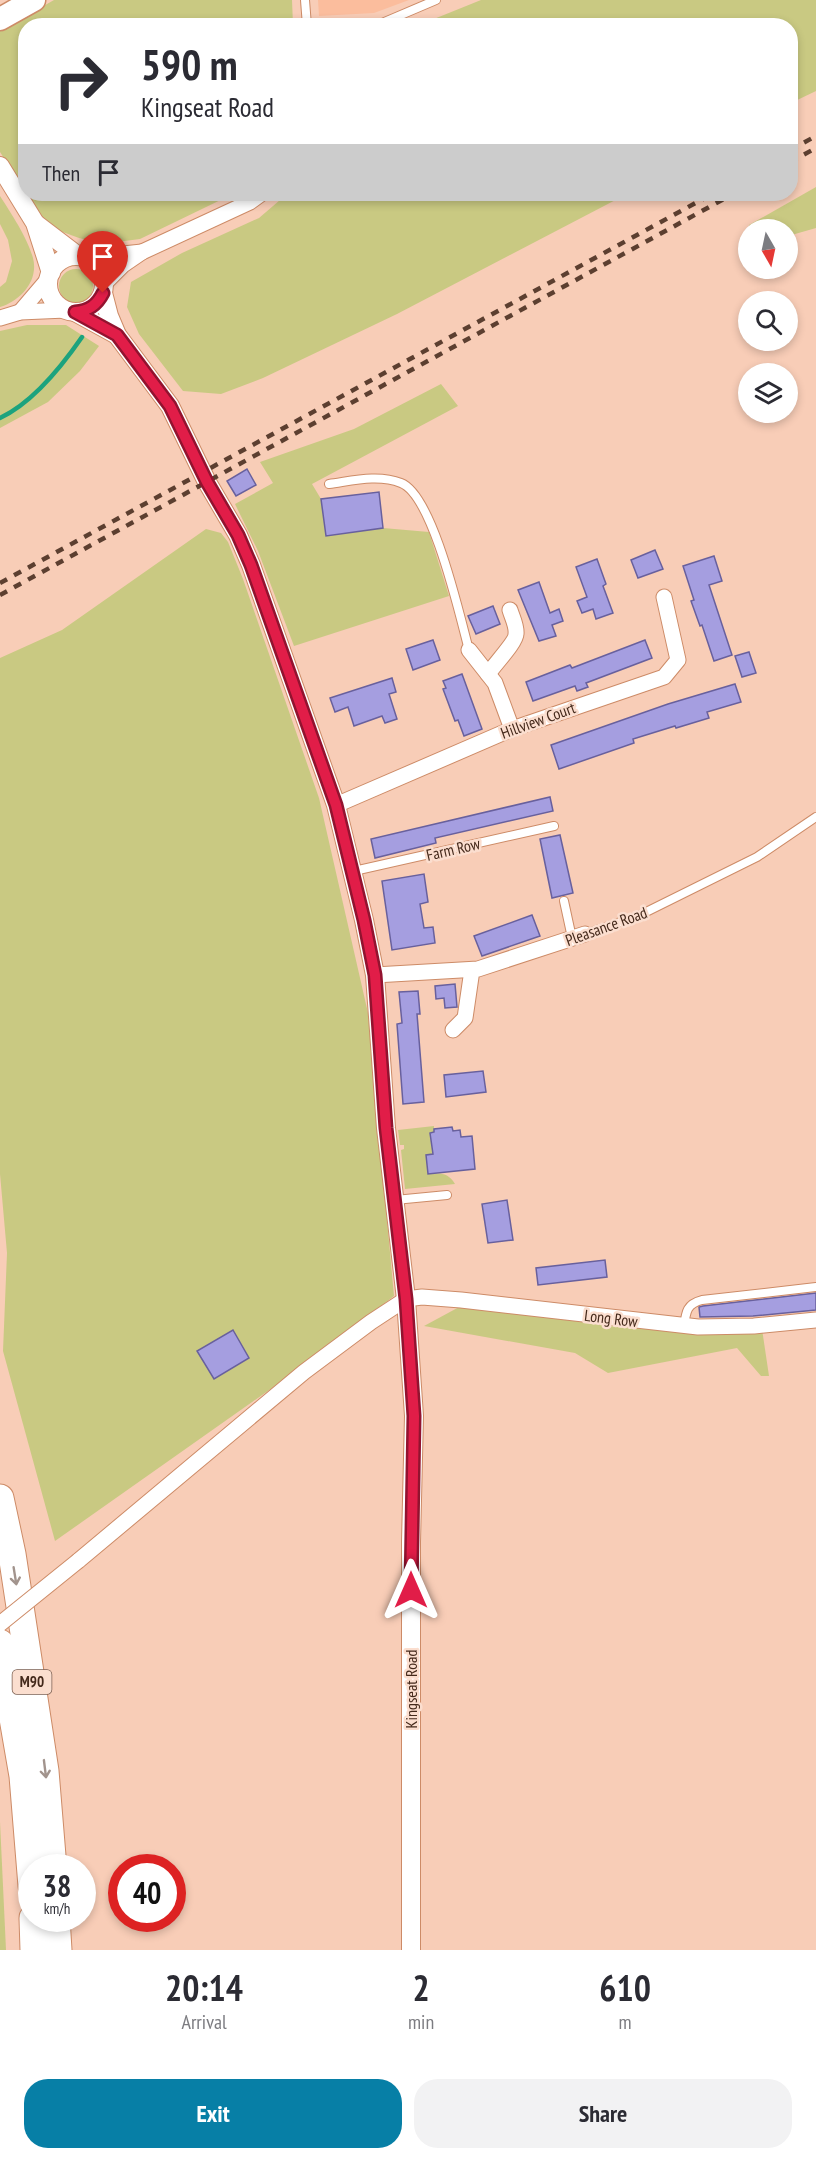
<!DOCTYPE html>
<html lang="en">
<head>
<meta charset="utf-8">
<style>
	:root { --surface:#fff; --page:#f2f2f3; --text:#2b2b33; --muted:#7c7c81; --accent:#077fa6 }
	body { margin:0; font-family:"PT Sans Narrow",sans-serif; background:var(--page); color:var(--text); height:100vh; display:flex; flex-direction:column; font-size:22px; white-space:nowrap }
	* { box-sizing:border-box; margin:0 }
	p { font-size:20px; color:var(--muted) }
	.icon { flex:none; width:33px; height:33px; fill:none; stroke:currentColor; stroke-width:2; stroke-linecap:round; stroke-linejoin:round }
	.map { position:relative; height:1950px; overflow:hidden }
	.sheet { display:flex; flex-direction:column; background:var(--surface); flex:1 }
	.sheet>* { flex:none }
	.banner { position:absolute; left:18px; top:18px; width:780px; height:183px; border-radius:24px; box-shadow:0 3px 9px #0003; background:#fff; color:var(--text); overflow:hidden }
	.needle { width:39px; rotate:171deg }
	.controls { position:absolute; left:738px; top:219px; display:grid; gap:12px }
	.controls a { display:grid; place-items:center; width:60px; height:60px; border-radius:50%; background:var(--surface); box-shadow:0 3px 9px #0003; font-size:30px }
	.speed { position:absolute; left:18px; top:1854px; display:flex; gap:12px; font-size:30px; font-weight:700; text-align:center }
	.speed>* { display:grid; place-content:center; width:78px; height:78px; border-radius:50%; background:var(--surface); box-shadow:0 3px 9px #0003; line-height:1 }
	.speed small { font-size:15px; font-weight:400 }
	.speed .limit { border:9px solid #d22; background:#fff; color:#111 }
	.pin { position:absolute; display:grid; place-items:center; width:51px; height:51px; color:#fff; margin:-62px -26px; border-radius:50% 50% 50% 0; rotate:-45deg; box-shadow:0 0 6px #0007 }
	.pin .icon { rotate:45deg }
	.me { position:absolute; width:66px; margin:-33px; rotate:0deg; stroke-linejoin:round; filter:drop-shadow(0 0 4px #0008) }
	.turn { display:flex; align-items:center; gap:21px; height:126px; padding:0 24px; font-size:27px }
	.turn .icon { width:78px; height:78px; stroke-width:2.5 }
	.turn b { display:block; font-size:42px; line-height:51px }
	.then { display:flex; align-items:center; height:57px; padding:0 24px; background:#0003; gap:12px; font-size:22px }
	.eta { display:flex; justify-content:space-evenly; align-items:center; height:102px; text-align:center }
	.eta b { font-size:36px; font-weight:700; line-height:42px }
	.button { display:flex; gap:12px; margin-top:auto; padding:12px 24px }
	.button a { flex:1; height:69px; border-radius:24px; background:var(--accent); color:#fff; font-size:24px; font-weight:700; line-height:69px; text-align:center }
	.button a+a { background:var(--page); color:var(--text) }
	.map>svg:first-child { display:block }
	.built { fill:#fbbd9d }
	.green { fill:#c9c982 }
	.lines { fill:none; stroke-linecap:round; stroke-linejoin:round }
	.stream { stroke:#1ca37e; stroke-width:4.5 }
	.building { fill:#a59ee0; stroke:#68609d; stroke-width:1.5 }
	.service-casing { stroke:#cd8b67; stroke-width:10 }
	.minor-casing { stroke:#cd8b67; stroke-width:17 }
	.tertiary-casing { stroke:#cd8b67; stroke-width:20 }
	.primary-casing { stroke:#cd8b67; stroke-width:25 }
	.motorway-casing { stroke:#cd8b67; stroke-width:29 }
	.service { stroke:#fff; stroke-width:8 }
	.minor { stroke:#fff; stroke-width:15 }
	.tertiary { stroke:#fff; stroke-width:18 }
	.primary { stroke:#fff; stroke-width:22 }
	.motorway { stroke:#fff; stroke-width:27 }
	.rail { stroke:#5c3f30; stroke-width:4.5; stroke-dasharray:8 8; stroke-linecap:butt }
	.minor-bridge-casing { stroke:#cd8b67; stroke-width:17; stroke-linecap:butt }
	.minor-bridge { stroke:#fff; stroke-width:15 }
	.oneway { stroke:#a2948d }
	.route-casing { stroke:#92132f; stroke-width:15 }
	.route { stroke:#e11d48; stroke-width:10 }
	.labels { text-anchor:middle; stroke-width:5; stroke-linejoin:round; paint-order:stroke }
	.shield { fill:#fbdecf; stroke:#7b5f51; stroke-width:1.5 }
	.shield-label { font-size:15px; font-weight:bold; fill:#44291b }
	.street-label { font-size:16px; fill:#44291b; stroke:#fbdecf }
</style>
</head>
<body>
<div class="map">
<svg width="816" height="1950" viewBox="0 0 816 1950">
	<rect width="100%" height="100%" fill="#f8cdb7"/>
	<polygon class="built" points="318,0 409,0 374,13 319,16"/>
	<g class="green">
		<polygon points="54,0 292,0 293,25 26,26 25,191 0,152 0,31"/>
		<polygon points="481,0 816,0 816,91 791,103 790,26 419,25"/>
		<polygon points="816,187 816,228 788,236 788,230 749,229 749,225"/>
		<polygon points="27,194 233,194 140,239 117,242 96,242 79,238 60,231 57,232 42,216"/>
		<polygon points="287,194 627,194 397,314 263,378 221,394 183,391 139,334 127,307 131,282 182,253 259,218"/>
		<path d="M0 196C11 213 28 239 33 258 39 281 20 301 0 307V287L6 282 12 261 8 240 0 224Z"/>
		<circle cx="76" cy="286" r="17"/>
		<polygon points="27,325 66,325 99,346 80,371 48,402 0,428 0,331"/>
		<polygon points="441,384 458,406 312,484 321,499 326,536 383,528 429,532 449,596 294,646 258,551 235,504 273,483 260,462 354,429"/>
		<polygon points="206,529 221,533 228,542 243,579 319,798 368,1013 394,1296 309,1362 55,1541 3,1351 7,1253 0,1174 0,658 62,630"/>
		<path d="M434 1126V1132L430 1133 433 1154 426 1155 428 1174C440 1173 448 1172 455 1184L405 1189 401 1150 404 1149V1145H400L398 1130Z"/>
		<polygon points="461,1306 762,1329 769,1376 761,1376 737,1348 608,1373 575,1353 424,1326"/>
		<polygon points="0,1822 6,1950 0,1950"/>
	</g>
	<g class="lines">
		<path class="stream" d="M0 418C32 403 62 366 82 337"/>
	</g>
	<g class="building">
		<polygon points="247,469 256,485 236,496 227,481"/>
		<polygon points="379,492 383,528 326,536 321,499"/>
		<polygon points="655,550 663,569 638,578 631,560"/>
		<polygon points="714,556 722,581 709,585 732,655 714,661 702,625 700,626 691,601 694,600 683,566"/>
		<polygon points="597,559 606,584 603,586 613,613 596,619 593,609 582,613 577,601 587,597 576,567"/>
		<polygon points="539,582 550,613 559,609 563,621 552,625 556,636 539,641 518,590"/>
		<polygon points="493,606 500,624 476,634 468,616"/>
		<polygon points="433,640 440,660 413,670 406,649"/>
		<polygon points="645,640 652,658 586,683 588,687 577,691 575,686 533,701 526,682 570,665 572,668"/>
		<polygon points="749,652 756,673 742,677 735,656"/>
		<polygon points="462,674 482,729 464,736 458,720 455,721 443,689 446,688 443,681"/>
		<polygon points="392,678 396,692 389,694 397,719 385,723 382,716 354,726 348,707 335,712 330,698"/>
		<polygon points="735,684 741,702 707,712 709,718 676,728 675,726 633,739 634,743 559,769 551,745 668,704"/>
		<polygon points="550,797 553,811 435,838 436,843 375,858 371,839"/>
		<polygon points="560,835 573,893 552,898 540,839"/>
		<polygon points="424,874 428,902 420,904 424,928 433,927 435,943 392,950 382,881"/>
		<polygon points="532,915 540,936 482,956 474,936"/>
		<polygon points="455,984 457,1007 445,1008 444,998 436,999 435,986"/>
		<polygon points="418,991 420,1014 417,1014 424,1102 403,1104 397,1024 402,1023 399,992"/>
		<polygon points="483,1071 486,1092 446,1097 444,1075"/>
		<polygon points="452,1127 453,1131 460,1130 461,1137 472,1136 475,1169 428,1174 426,1155 433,1154 430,1133 434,1132 434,1129"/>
		<polygon points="507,1200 513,1240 488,1243 482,1204"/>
		<polygon points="605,1260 607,1277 538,1285 536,1268"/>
		<polygon points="816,1293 816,1310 753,1316 700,1317 699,1307 703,1306"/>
		<polygon points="233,1330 249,1358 214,1379 197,1351"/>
	</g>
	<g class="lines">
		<defs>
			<g id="service">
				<polyline points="305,0 307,26"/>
				<polyline points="375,26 436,0"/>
				<path d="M329 484C352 481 378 474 401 483 433 495 460 617 469 650"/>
				<polyline points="354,871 554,826"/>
				<polyline points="564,901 572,938"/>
				<polyline points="585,934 638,916 757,857 816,817"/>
				<polyline points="395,1200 447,1195"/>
				<path d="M684 1326C686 1311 687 1304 702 1300L816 1287"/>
			</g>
			<g id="minor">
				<polyline points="86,258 142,252"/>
				<polyline points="104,284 123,265 142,252 250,202 261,194"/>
				<polyline points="20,312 49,278"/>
				<polyline points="0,318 20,312 66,310"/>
				<polyline points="469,650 495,683 512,729"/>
				<path d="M488 674C494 665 516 642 516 634 517 626 512 617 510 610"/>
				<polyline points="336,805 512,729 664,677 678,660 664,597"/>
				<polyline points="375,975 478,969 585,934"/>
				<polyline points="453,1030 465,1018 472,970"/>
				<polyline points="78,1561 304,1372 371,1322 406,1299 422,1297 461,1300 698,1327 754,1326 816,1320"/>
			</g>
			<g id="tertiary">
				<polyline points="0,166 35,223 51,273"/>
				<polyline points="36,224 78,256"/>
				<circle cx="76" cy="284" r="28"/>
				<polyline points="103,293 109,316 117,335 170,406 207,482 238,535 251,565 336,805 364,920 375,975 386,1128 406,1299 414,1416 411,1542 411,1950"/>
				<polyline points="75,312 117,335"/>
			</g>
			<polyline id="primary" points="0,19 34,0"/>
			<g id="motorway">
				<polyline points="0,1498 12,1554 45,1771 53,1868"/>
				<polyline points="0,1643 23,1776 32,1886"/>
				<polyline points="33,1918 34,1950"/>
				<polyline points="56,1918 58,1950"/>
			</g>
		</defs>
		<use href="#service" class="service-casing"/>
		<use href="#minor" class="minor-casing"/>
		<use href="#tertiary" class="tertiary-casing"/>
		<use href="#primary" class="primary-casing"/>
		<use href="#motorway" class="motorway-casing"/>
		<use href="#service" class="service"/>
		<use href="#minor" class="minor"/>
		<use href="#tertiary" class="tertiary"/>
		<use href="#primary" class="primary"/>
		<use href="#motorway" class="motorway"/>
		<g class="rail">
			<polyline points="790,150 816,136"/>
			<polyline points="790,162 816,148"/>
			<polyline points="0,583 712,194"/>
			<polyline points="0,595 733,194"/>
		</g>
		<defs>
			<polyline id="minor-bridge" points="0,1624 78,1561"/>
		</defs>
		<use href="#minor-bridge" class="minor-bridge-casing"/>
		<use href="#minor-bridge" class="minor-bridge"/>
	</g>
	<defs><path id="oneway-shaft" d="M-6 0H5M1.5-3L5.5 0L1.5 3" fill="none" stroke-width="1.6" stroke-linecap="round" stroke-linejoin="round" transform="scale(1.5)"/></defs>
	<g class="oneway">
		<use href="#oneway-shaft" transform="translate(15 1576) rotate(81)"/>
		<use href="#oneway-shaft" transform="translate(45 1769) rotate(83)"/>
	</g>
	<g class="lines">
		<defs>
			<path id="route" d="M103 293C97 305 89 311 75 312L117 335 170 406 207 482 238 535 251 565 336 805 364 920 375 975 386 1128 406 1299 414 1416 411 1590"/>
		</defs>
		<use href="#route" class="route-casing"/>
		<use href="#route" class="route"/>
	</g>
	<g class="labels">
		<rect class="shield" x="12.5" y="1670" width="39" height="24" rx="4.5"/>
		<g class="shield-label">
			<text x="32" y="1687">M90</text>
		</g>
		<g class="street-label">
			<text transform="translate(538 720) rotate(-20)" y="6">Hillview Court</text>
			<text transform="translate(453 849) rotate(-13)" y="6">Farm Row</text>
			<text transform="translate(606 926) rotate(-20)" y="6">Pleasance Road</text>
			<text transform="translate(611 1318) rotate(7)" y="6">Long Row</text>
			<text transform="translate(411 1689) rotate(-90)" y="6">Kingseat Road</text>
		</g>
	</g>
</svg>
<div class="controls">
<a><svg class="needle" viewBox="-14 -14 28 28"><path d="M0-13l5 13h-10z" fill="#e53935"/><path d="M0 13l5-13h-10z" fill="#7c7c81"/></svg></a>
<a><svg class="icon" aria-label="search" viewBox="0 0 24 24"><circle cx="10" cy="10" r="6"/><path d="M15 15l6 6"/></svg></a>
<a><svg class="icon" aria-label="layers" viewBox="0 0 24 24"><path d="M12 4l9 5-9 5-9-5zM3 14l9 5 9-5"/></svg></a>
</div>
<div class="speed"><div>38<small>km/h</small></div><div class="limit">40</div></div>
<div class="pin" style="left:103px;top:293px;background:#d93025"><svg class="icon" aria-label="arrive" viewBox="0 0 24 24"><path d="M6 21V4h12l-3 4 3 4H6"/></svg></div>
<svg class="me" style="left:411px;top:1590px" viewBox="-20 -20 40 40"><path d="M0-17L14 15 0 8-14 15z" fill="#e11d48" stroke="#fff" stroke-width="4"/></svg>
<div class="banner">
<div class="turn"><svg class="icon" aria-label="right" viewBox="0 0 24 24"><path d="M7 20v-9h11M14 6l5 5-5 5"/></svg><div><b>590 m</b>Kingseat Road</div></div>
<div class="then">Then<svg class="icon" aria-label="arrive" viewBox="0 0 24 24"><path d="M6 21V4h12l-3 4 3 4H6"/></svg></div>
</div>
</div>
<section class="sheet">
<div class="eta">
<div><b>20:14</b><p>Arrival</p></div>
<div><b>2</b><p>min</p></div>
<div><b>610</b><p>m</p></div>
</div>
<div class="button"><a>Exit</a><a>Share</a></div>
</section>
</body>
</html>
